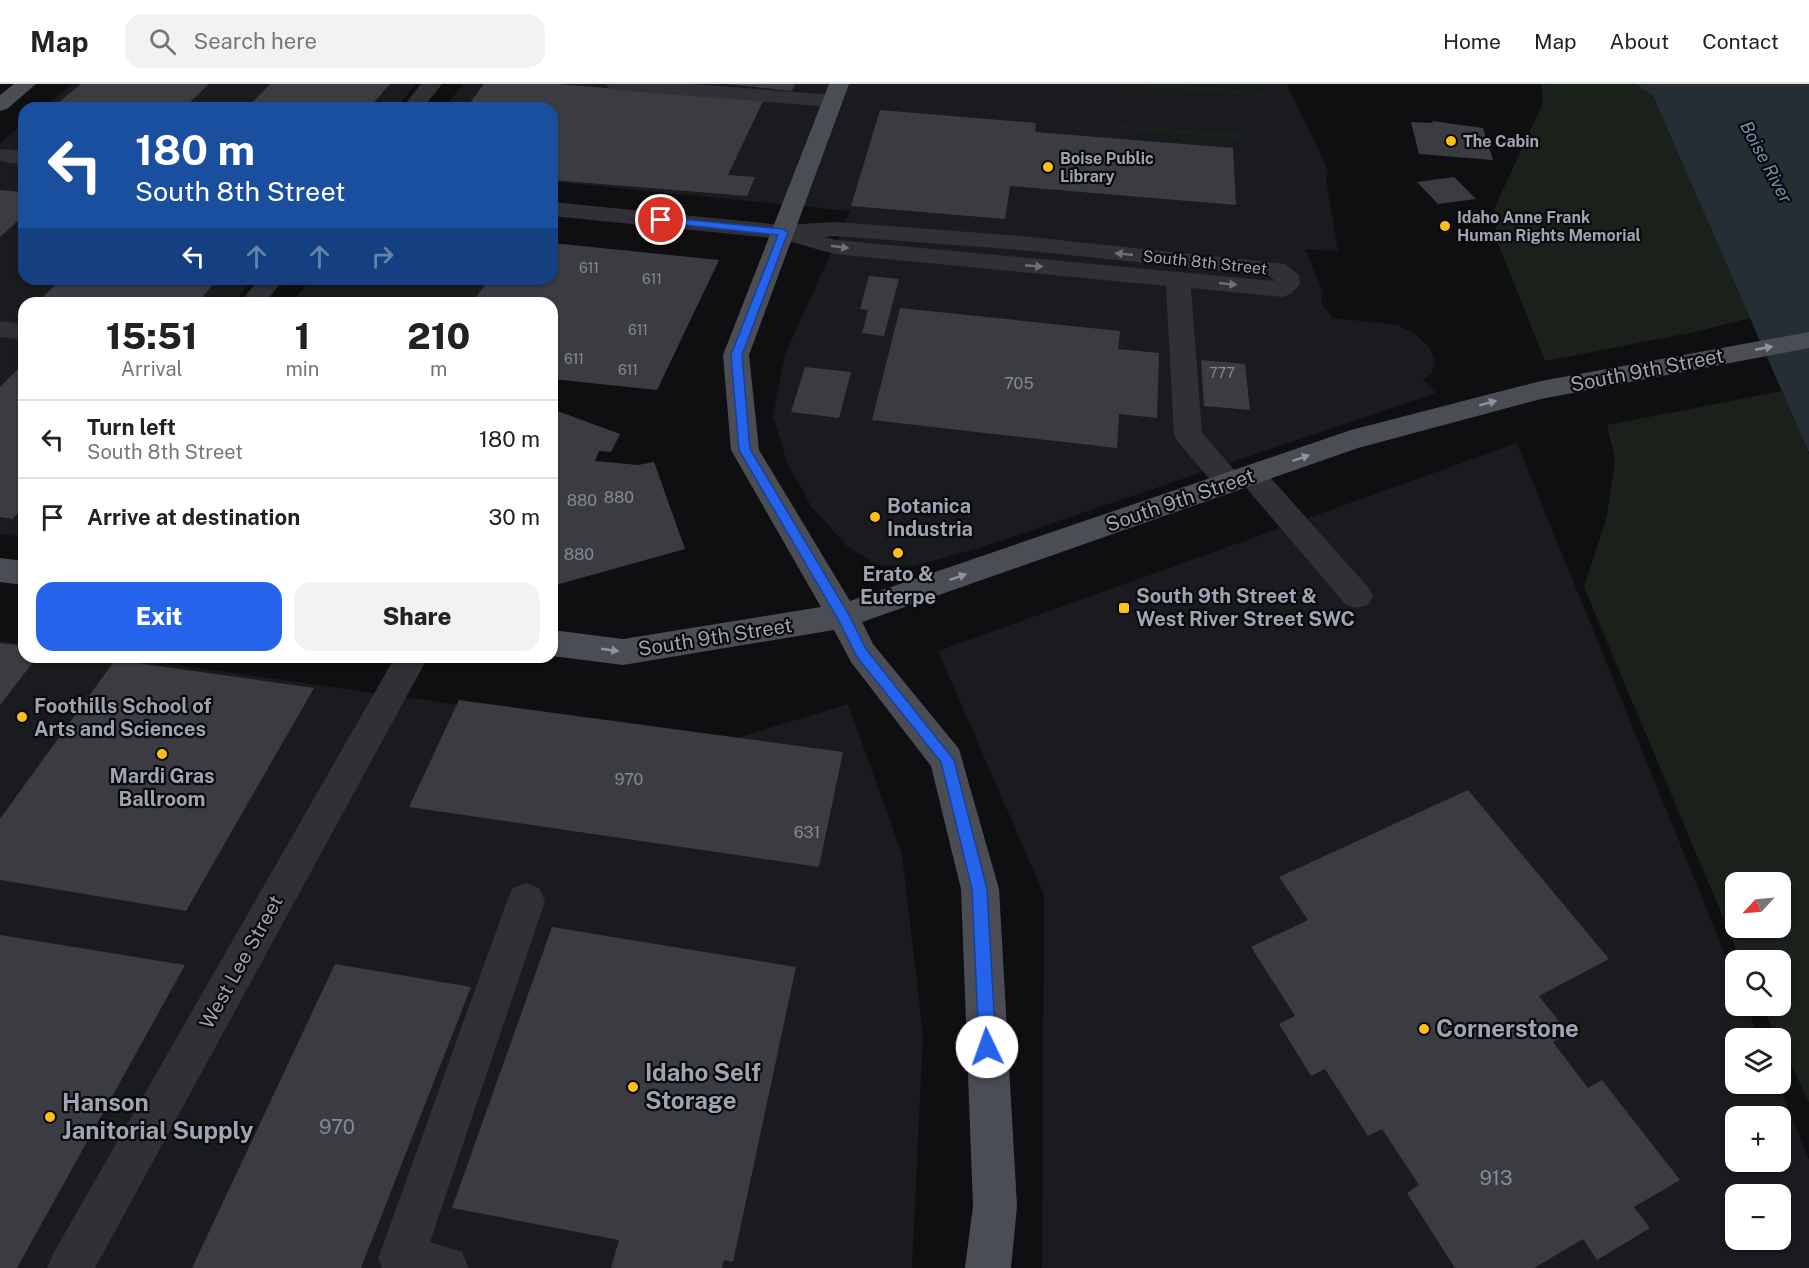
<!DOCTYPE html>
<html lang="en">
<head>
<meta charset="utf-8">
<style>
	:root { --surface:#fff; --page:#f2f2f2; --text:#222; --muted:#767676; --line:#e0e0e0; --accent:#2563eb }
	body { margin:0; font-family:"Public Sans",sans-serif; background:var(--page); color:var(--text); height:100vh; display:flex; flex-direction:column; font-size:22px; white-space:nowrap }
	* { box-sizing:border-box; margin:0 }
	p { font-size:20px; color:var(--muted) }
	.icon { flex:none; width:33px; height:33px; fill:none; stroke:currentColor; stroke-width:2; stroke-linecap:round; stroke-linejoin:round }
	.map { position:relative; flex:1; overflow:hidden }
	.side { position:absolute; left:18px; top:213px; width:540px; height:366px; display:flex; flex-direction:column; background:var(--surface); border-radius:18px; box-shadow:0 2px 4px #0004 }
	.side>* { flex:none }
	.banner { position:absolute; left:18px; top:18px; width:540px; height:183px; border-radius:18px; box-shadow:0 2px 4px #0004; background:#1a4fa0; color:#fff; overflow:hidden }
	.needle { width:39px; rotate:244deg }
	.buttons { position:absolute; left:1725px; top:788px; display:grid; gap:12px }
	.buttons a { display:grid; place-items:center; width:66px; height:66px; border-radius:12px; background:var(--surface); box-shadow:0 2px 4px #0004; font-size:30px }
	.pin { position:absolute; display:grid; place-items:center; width:51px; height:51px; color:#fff; margin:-26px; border:3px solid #fff; border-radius:50%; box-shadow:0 2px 6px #0007 }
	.me { position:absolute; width:66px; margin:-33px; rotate:357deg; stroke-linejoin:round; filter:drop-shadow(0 0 4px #0008) }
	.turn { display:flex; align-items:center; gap:21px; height:126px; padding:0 18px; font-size:27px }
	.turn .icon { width:78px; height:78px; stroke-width:2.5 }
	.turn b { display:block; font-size:42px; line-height:51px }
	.lanes { display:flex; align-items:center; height:57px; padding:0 18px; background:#0003; justify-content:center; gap:30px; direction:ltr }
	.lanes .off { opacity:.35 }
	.eta { display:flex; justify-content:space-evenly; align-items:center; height:102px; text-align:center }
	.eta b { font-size:36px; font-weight:800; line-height:42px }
	.action { display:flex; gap:12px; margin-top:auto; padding:12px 18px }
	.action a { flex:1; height:69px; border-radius:18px; background:var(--accent); color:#fff; font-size:24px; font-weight:800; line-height:69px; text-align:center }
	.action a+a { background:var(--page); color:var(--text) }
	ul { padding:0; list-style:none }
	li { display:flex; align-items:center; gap:18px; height:78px; padding:0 18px; border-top:2px solid var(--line) }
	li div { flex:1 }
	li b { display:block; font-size:22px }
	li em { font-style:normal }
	header { display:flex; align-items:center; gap:36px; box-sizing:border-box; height:84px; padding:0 30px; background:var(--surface); border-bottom:2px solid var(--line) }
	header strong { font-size:28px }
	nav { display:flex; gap:33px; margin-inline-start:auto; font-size:21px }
	.search { width:420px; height:54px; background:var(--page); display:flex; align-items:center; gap:15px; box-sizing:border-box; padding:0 21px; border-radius:18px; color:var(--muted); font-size:22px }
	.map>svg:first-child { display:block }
	.built { fill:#1a1b1e; fill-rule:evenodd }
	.green { fill:#19211a; fill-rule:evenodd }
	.water { fill:#252d35 }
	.building { fill:#3b3c41 }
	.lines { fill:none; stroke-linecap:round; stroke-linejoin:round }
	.minor { fill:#303036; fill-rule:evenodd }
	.major { fill:#4b4d55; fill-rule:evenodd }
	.oneway { fill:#6c707b }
	.oneway2 { fill:#8d93a0 }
	.route { fill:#2563eb; stroke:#184099; stroke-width:1.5 }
	.poi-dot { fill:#ffbe19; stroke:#0a0a0c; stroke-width:2 }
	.labels { text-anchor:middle; stroke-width:4.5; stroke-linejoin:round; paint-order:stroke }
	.far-number-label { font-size:14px; fill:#858a96 }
	.far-poi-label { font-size:16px; font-weight:bold; fill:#9ea4b3; stroke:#0a0a0c; text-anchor:start }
	.far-street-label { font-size:16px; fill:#9ea4b3; stroke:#0a0a0c }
	.number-label { font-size:16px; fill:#858a96 }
	.far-water-label { font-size:18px; font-style:italic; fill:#7190b3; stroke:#0a0a0c }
	.street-label { font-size:20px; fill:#9ea4b3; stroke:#0a0a0c }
	.poi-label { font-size:20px; font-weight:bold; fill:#9ea4b3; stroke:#0a0a0c; text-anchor:start }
	.near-number-label { font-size:20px; fill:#858a96 }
	.near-poi-label { font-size:24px; font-weight:bold; fill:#9ea4b3; stroke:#0a0a0c; text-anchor:start }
</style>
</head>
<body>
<header>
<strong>Map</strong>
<div class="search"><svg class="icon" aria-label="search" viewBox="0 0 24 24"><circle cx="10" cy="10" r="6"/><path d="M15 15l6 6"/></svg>Search here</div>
<nav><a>Home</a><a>Map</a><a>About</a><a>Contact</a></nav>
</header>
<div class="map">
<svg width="1809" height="1184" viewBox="0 0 1809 1184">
	<rect width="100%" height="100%" fill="#0f0f11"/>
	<g class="built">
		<polygon points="72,0 416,0 396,24 43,24"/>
		<polygon points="463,0 1287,0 1328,86 1326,96 1338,167 1305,165 1323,207 1321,219 1333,234 1398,241 1416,251 1430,264 1435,278 1432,289 1423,296 1436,309 976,465 914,482 877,481 847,462 811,422 787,378 773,331 785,270 850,127 556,98 552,104 552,24 444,24"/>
		<polygon points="24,39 24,195 253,195 233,219 24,219 24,453 0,450 0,59"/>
		<polygon points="311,195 493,195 477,219 292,219"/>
		<path d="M1517 359 1735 895 1736 921H1746L1759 954H1736V999H1778L1809 1076V1184H1042L1044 811 938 567ZM1736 1032H1780V1077H1736ZM1736 1110H1780V1155H1736Z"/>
		<polygon points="0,557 24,560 24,573 118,573 724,658 848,620 902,770 923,950 912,1184 0,1184"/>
	</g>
	<g class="green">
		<polygon points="1173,0 1264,7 1267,13 1115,1"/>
		<polygon points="1541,0 1636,0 1653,12 1750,234 1700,247 1545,277 1497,157 1494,125 1543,19"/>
		<polygon points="1118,41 1240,50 1240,55 1119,45"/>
		<path d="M1782 307 1809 370V1018L1781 960 1780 954H1777L1761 921H1780V876H1741L1584 503 1607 432 1615 376 1607 341ZM1736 798H1780V843H1736Z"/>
	</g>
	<polygon class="water" points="1636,0 1809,0 1809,369 1653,12"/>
	<g class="building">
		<polygon points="81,0 209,0 184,24 52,24"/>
		<polygon points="270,0 390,0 369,24 247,24"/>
		<polygon points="484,0 558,0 763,17 728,91 755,93 747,112 552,96 552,24 466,24"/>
		<polygon points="726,0 795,0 792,7"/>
		<polygon points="880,26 1036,39 1035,48 1233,64 1236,121 1010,102 1005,135 851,122"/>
		<polygon points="1432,37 1483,44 1493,76 1419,70 1411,38 1433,39"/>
		<polygon points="1454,93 1476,115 1438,120 1417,98"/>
		<polygon points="0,106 24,108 24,131 0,153"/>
		<polygon points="552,159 719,176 657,306 552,295 552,219 472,219 489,195 552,195"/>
		<polygon points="869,192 899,195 884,252 862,249 868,226 860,225"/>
		<polygon points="61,195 218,195 197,219 37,219"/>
		<polygon points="900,224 1120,247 1118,265 1159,269 1157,334 1119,330 1117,364 872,336"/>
		<polygon points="1201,276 1245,280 1250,326 1204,322"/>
		<polygon points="24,279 24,422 13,435 0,433 0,303"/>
		<polygon points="805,283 851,288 839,334 791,328"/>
		<polygon points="552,325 620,350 611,368 599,367 595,377 638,381 654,378 685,465 552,502"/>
		<polygon points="0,559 24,562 24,573 37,573 0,621"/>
		<polygon points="115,576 314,604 186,827 0,796 0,735"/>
		<polygon points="459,616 843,668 819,783 409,723"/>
		<polygon points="1468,706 1609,875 1539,912 1569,950 1553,958 1588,1004 1602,996 1680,1096 1634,1123 1650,1144 1597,1176 1583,1155 1534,1184 1455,1184 1407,1109 1419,1101 1382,1045 1368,1052 1325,985 1311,992 1279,940 1295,932 1251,863 1308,836 1279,793"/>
		<polygon points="552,843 796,883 733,1178 724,1176 722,1184 611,1184 619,1156 452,1124"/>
		<polygon points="0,851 185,881 17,1184 0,1184"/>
		<polygon points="335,880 471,903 361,1184 192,1184"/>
	</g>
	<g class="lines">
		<g class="minor">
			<polygon points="421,0 442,0 423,24 402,24"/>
			<polygon points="606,0 693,0 832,11 839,13 842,17 839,21 832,23 616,6 609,4"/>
			<polygon points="0,65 24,67 24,81 0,77"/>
			<path d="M552 118 783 141 836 138 1021 152 1285 180 1299 191 1300 200 1291 210 1282 213 1191 204 1202 349 1238 390 1242 384 1252 381 1262 384 1368 503 1373 512 1368 521 1357 524 1346 521 1243 400 1239 406 1229 410 1219 406 1178 358 1174 351 1166 202 834 170 781 155 552 132ZM836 152 1021 166 1270 192 1275 197 836 156 824 153Z"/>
			<polygon points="259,195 284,195 265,219 240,219"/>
			<polygon points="0,237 24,240 24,256 0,253"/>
			<polygon points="395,573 428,573 95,1184 47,1184 54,1168"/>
			<polygon points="526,799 539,804 545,817 430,1158 462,1168 469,1184 382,1184 378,1175 507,817 513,804"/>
		</g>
		<g class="major">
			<polygon points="14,0 36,0 7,25 0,27 0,11"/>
			<polygon points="829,0 849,0 749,271 759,366 850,517 1351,346 1541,297 1809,248 1809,264 1541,315 1358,364 862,538 873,560 959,665 999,805 1017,1122 1011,1184 965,1184 973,1122 961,805 931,682 851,578 834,546 623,581 552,572 552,546 623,555 821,523 731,366 723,271"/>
			<polygon points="0,474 24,477 24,501 0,498"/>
		</g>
	</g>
	<defs><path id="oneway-solid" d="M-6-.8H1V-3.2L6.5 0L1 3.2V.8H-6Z" transform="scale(1.5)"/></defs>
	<g class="oneway">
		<use href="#oneway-solid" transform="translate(840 163) rotate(8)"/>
		<use href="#oneway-solid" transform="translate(1124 170) rotate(-174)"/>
		<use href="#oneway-solid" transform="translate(1034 182) rotate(5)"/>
		<use href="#oneway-solid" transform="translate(1228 200) rotate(6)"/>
	</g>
	<g class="oneway2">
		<use href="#oneway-solid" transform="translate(1764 264) rotate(-11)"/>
		<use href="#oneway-solid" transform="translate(1488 319) rotate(-15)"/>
		<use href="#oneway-solid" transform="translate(1301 374) rotate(-19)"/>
		<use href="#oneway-solid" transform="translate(958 493) rotate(-19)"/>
		<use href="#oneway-solid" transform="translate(610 566) rotate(8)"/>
	</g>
	<polygon class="route" points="661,133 783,145 788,148 742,271 750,365 848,529 866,565 954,676 987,805 996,963 993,969 987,972 981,969 979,963 972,805 941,678 857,573 838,535 739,366 731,271 778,151 657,138 657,134"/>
	<g class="poi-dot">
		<circle cx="1451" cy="57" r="6"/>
		<circle cx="1048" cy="83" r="6"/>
		<circle cx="1445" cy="142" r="6"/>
		<circle cx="875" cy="433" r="6"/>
		<circle cx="898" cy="469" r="6"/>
		<rect x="1118" y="518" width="12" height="12" rx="3"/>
		<circle cx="22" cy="633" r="6"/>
		<circle cx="162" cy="670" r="6"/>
		<circle cx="1424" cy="945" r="6"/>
		<circle cx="633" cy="1003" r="6"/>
		<circle cx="50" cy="1033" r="6"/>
	</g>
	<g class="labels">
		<g class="far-number-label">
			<text x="589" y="189">611</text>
			<text x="652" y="200">611</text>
			<text x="638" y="251">611</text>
			<text x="574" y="280">611</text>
			<text x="628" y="291">611</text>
			<text x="1222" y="294">777</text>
		</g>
		<g class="far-poi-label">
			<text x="1463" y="63">The Cabin</text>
			<text x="1060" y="80">Boise Public<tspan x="1060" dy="18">Library</tspan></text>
			<text x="1457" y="139">Idaho Anne Frank<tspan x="1457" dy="18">Human Rights Memorial</tspan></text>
		</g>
		<g class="far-street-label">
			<text transform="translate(1205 178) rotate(6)" y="6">South 8th Street</text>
		</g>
		<g class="number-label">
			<text x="1019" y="305">705</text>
			<text x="619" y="419">880</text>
			<text x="582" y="422">880</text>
			<text x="579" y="476">880</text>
			<text x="629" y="701">970</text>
			<text x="807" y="754">631</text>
		</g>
		<g class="far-water-label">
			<text transform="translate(1766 78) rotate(62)" y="6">Boise River</text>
		</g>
		<g class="street-label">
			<text transform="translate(1647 286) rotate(-11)" y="7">South 9th Street</text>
			<text transform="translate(1180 416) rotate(-19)" y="7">South 9th Street</text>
			<text transform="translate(715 553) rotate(-9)" y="7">South 9th Street</text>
			<text transform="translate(241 878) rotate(-61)" y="7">West Lee Street</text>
		</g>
		<g class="poi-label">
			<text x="887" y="429">Botanica<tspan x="887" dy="23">Industria</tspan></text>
			<text x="898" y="497" text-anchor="middle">Erato &amp;<tspan x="898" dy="23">Euterpe</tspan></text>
			<text x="1136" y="519">South 9th Street &amp;<tspan x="1136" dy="23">West River Street SWC</tspan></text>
			<text x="34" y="629">Foothills School of<tspan x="34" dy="23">Arts and Sciences</tspan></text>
			<text x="162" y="699" text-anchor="middle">Mardi Gras<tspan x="162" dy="23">Ballroom</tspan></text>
		</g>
		<g class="near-number-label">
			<text x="337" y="1050">970</text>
			<text x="1496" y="1101">913</text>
		</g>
		<g class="near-poi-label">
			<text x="1436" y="953">Cornerstone</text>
			<text x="645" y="997">Idaho Self<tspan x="645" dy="28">Storage</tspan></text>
			<text x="62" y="1027">Hanson<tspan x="62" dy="28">Janitorial Supply</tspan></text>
		</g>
	</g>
</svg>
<div class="buttons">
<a><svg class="needle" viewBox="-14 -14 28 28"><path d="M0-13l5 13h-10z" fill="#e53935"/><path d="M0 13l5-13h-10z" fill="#767676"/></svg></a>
<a><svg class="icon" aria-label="search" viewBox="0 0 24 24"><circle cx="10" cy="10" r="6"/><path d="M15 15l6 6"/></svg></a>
<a><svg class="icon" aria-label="layers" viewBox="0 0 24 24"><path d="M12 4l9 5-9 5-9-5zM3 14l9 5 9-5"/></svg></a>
<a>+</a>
<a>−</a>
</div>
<div class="pin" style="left:661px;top:136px;background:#d93025"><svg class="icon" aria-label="arrive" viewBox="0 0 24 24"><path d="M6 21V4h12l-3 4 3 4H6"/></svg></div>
<svg class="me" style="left:987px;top:963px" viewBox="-20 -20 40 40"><circle r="19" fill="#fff"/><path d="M0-13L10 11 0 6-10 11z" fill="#2563eb"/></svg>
<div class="banner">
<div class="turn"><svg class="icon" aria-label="left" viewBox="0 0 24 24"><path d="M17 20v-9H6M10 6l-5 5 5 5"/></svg><div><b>180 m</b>South 8th Street</div></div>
<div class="lanes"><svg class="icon" aria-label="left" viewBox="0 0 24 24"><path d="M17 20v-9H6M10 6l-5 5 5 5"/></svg><svg class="icon off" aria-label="ahead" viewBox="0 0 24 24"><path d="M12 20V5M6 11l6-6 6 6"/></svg><svg class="icon off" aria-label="ahead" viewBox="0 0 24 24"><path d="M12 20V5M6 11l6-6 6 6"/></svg><svg class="icon off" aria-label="right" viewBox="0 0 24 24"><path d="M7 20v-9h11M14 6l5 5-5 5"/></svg></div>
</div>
<section class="side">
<div class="eta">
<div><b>15:51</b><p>Arrival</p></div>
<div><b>1</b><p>min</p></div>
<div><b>210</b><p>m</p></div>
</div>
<ul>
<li><svg class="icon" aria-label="left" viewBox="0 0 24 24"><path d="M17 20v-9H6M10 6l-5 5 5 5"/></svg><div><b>Turn left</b><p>South 8th Street</p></div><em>180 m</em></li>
<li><svg class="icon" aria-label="arrive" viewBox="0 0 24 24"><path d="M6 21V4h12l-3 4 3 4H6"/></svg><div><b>Arrive at destination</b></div><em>30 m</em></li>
</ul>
<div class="action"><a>Exit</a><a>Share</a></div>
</section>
</div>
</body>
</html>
